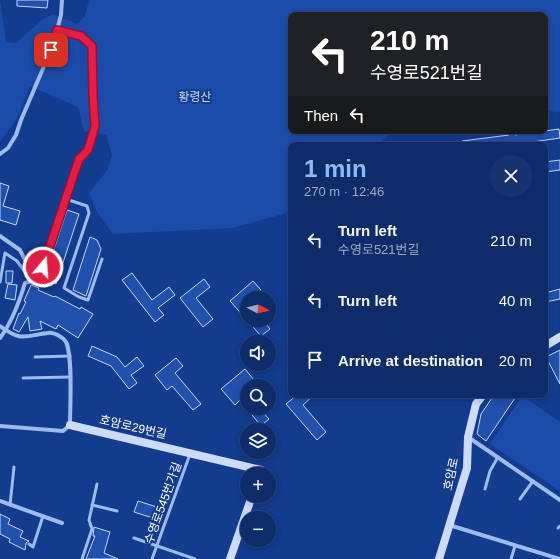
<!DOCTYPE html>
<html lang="en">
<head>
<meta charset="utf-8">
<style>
	:root { --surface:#0e2c6a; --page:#173470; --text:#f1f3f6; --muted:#9ba7c1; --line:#2e487e; --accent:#90b9f0 }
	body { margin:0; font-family:Arial,"Noto Sans KR",sans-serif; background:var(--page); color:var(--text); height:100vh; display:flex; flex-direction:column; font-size:15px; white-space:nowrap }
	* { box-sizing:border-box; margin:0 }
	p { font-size:13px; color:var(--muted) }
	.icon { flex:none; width:22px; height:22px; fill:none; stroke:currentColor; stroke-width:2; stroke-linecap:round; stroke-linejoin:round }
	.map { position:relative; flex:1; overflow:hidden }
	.panel { position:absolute; left:288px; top:142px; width:260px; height:256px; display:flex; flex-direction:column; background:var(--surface); border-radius:8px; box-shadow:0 2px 6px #0003,0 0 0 1px var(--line) }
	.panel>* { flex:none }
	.top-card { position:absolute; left:288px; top:12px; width:260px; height:122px; border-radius:8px; box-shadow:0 2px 6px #0003,0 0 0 1px var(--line); background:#202124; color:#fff; overflow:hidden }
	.needle { width:26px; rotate:97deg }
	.controls { position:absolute; left:240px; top:291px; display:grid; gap:8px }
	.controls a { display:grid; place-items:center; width:36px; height:36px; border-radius:50%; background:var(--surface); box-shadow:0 2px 6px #0003,0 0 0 1px var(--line); font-size:20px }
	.pin { position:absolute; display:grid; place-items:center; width:34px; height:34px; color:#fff; margin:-17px; border-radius:8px; box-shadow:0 2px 6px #0006 }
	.me { position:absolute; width:44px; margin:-22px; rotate:18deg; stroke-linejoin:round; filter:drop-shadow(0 0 3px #0008) }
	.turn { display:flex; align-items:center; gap:14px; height:84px; padding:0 16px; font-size:18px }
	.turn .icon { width:52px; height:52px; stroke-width:2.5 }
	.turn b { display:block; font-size:28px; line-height:34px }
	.then { display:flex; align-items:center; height:38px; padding:0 16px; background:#0003; gap:8px; font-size:15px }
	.round { display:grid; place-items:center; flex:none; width:42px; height:42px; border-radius:21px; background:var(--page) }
	.headline { display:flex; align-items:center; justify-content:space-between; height:68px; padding:0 16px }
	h1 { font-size:24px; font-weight:600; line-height:30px; color:var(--accent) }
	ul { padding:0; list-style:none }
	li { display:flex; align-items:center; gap:12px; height:60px; padding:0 16px }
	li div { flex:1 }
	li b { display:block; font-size:15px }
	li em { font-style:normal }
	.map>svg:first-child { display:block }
	.green { fill:#1b4ba8 }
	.building { fill:#2150ad; stroke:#c4d7fc }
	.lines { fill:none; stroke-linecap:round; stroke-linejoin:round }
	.lane { stroke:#9dbaf1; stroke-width:3 }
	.street { stroke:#9dbaf1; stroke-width:4 }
	.secondary { stroke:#ccdbfc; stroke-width:8 }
	.route-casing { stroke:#92132f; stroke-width:10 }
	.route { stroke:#e11d48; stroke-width:7 }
	.labels { text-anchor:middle; stroke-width:4; stroke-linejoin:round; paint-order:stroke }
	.park-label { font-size:12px; fill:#c4d7fc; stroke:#133b8e }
	.street-label { font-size:12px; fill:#fff; stroke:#133b8e }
</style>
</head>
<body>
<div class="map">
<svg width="560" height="559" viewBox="0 0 560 559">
	<rect width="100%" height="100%" fill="#133b8e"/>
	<g class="green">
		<polygon points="0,0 6,42 16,43 42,20 53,14 77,24 85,16 89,0 560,0 560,112 545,111 545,15 291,15 291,131 394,131 377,145 291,145 291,212 232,228 113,234 97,212 89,193 108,169 112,155 106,135 84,131 78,107 30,86 18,117 0,142"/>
		<polygon points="522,396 560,422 560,491 490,444"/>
	</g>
	<g class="building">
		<polygon points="17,0 48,0 47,8 17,6"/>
		<polygon points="559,129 560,138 512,145 462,145 462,141 509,135 509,131 515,131 515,135"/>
		<polygon points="560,160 560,170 545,172 545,162"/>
		<polygon points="0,183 9,186 3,206 20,211 16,225 0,220"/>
		<polygon points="67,210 79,214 56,284 44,279"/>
		<polygon points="90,237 97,240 101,249 86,296 73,290"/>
		<polygon points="6,271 13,271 12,283 6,283"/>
		<polygon points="132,273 152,300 169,287 175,295 158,308 164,315 155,322 122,280"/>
		<polygon points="204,279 210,287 196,298 213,319 203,327 180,298"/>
		<polygon points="253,281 261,290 251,298 247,298 247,320 263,320 270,329 261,336 230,301"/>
		<polygon points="8,284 17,285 15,300 5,298"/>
		<polygon points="31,285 39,288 38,290 54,297 55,296 80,309 81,307 93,314 78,338 58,325 56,329 40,321 42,329 30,331 28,317 19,332 13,329 19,313 20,314 26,302 24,301"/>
		<polygon points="560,289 560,299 545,302 545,293"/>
		<polygon points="92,346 117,357 125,367 137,357 144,366 131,375 137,383 129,389 111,366 88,356"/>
		<polygon points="560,350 560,384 546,357"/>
		<polygon points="176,358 183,366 175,373 201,404 193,410 172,386 167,390 155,375"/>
		<polygon points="245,369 254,380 247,385 247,408 259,408 269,419 261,426 240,400 235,405 221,389"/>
		<polygon points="297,395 314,395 303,405 326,432 317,440 286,404"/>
		<polygon points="494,395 517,395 486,441 477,434 481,414"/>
		<polygon points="138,501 157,507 153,518 134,512"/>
		<polygon points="0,514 10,519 8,524 23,531 20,537 29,541 26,543 25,550 9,542 10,539 0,534"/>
		<polygon points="94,527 110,532 104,553 118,559 86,559 95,536 93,536"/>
	</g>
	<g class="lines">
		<g class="lane">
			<polyline points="66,199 87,206 89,213 64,288 79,297 88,300 102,259"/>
			<polyline points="0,282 5,253 17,261 25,272 39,279 44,284"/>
			<polyline points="35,357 70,356"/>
			<polyline points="23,378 70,377"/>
			<polyline points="485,489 490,471 498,457"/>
			<polyline points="520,499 533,481"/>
			<polyline points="10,505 14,467"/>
			<polyline points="92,505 117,511"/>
			<polyline points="558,528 560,526"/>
			<polyline points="134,538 195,559"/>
			<polyline points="29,544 33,547 43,516"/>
			<polyline points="82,559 92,529 89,520 97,484"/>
			<polyline points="152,559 190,454"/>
			<polyline points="511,559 515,546"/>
		</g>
		<g class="street">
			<polyline points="0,154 8,148 16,135 21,120 51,50 57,30"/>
			<polyline points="0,236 20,250 30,270 39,279"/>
			<path d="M0 326C22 342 24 336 48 333 54 332 63 337 66 342 73 356 70 407 70 425L63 431 0 426"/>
			<path d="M0 338C12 322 19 303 25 283L39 279 79 159 88 150 95 126 93 94 92 46 81 36 57 30 61 15 62 0"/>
			<polyline points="468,437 560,500"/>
			<polyline points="0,501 62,523"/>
			<polyline points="449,525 560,559"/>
		</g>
		<g class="secondary">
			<polyline points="545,346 560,337"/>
			<polyline points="70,425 261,470 260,474"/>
			<polyline points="230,559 252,496"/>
			<polyline points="439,559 467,468 468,437 476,404 483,395"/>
		</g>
	</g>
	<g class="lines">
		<defs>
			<polyline id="route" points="43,267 79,159 88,150 95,126 93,94 92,46 81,36 57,30 51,50"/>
		</defs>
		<use href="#route" class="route-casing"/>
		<use href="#route" class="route"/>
	</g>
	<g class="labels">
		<g class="park-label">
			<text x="195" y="101">황령산</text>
		</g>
		<g class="street-label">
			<text transform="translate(133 427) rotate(13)" y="4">호암로29번길</text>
			<text transform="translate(451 474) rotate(-78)" y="4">호암로</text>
			<text transform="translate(163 503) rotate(-70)" y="4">수영로545번가길</text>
		</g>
	</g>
</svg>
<div class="controls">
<a><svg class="needle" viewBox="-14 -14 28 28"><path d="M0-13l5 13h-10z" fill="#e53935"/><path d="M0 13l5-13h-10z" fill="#9ba7c1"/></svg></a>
<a><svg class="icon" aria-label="sound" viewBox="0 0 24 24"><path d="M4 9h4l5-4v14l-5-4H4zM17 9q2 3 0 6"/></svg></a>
<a><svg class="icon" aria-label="search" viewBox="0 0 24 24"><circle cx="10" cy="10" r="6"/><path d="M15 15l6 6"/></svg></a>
<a><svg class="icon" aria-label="layers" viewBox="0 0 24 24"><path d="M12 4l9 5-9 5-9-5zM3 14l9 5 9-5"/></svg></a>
<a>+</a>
<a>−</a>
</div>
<div class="pin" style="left:51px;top:50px;background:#d93025"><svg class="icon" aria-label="arrive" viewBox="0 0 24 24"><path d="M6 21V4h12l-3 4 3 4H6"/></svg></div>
<svg class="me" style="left:43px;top:267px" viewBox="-20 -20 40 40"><circle r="17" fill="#e11d48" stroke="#fff" stroke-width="3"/><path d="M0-11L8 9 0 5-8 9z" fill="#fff"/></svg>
<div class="top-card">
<div class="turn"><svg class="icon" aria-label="left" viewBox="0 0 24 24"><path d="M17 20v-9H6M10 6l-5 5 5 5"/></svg><div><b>210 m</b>수영로521번길</div></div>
<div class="then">Then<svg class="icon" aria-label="left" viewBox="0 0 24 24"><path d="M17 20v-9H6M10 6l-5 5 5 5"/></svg></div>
</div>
<section class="panel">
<div class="headline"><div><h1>1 min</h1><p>270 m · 12:46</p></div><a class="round"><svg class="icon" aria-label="close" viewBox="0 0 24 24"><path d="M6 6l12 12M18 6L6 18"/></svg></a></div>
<ul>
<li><svg class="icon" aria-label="left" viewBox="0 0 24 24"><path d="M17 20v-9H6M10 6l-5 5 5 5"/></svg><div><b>Turn left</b><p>수영로521번길</p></div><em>210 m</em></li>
<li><svg class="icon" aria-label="left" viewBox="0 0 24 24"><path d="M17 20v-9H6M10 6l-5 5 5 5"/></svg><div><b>Turn left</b></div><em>40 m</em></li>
<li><svg class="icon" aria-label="arrive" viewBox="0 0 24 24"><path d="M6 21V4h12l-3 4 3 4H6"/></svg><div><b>Arrive at destination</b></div><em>20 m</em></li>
</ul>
</section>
</div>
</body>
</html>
